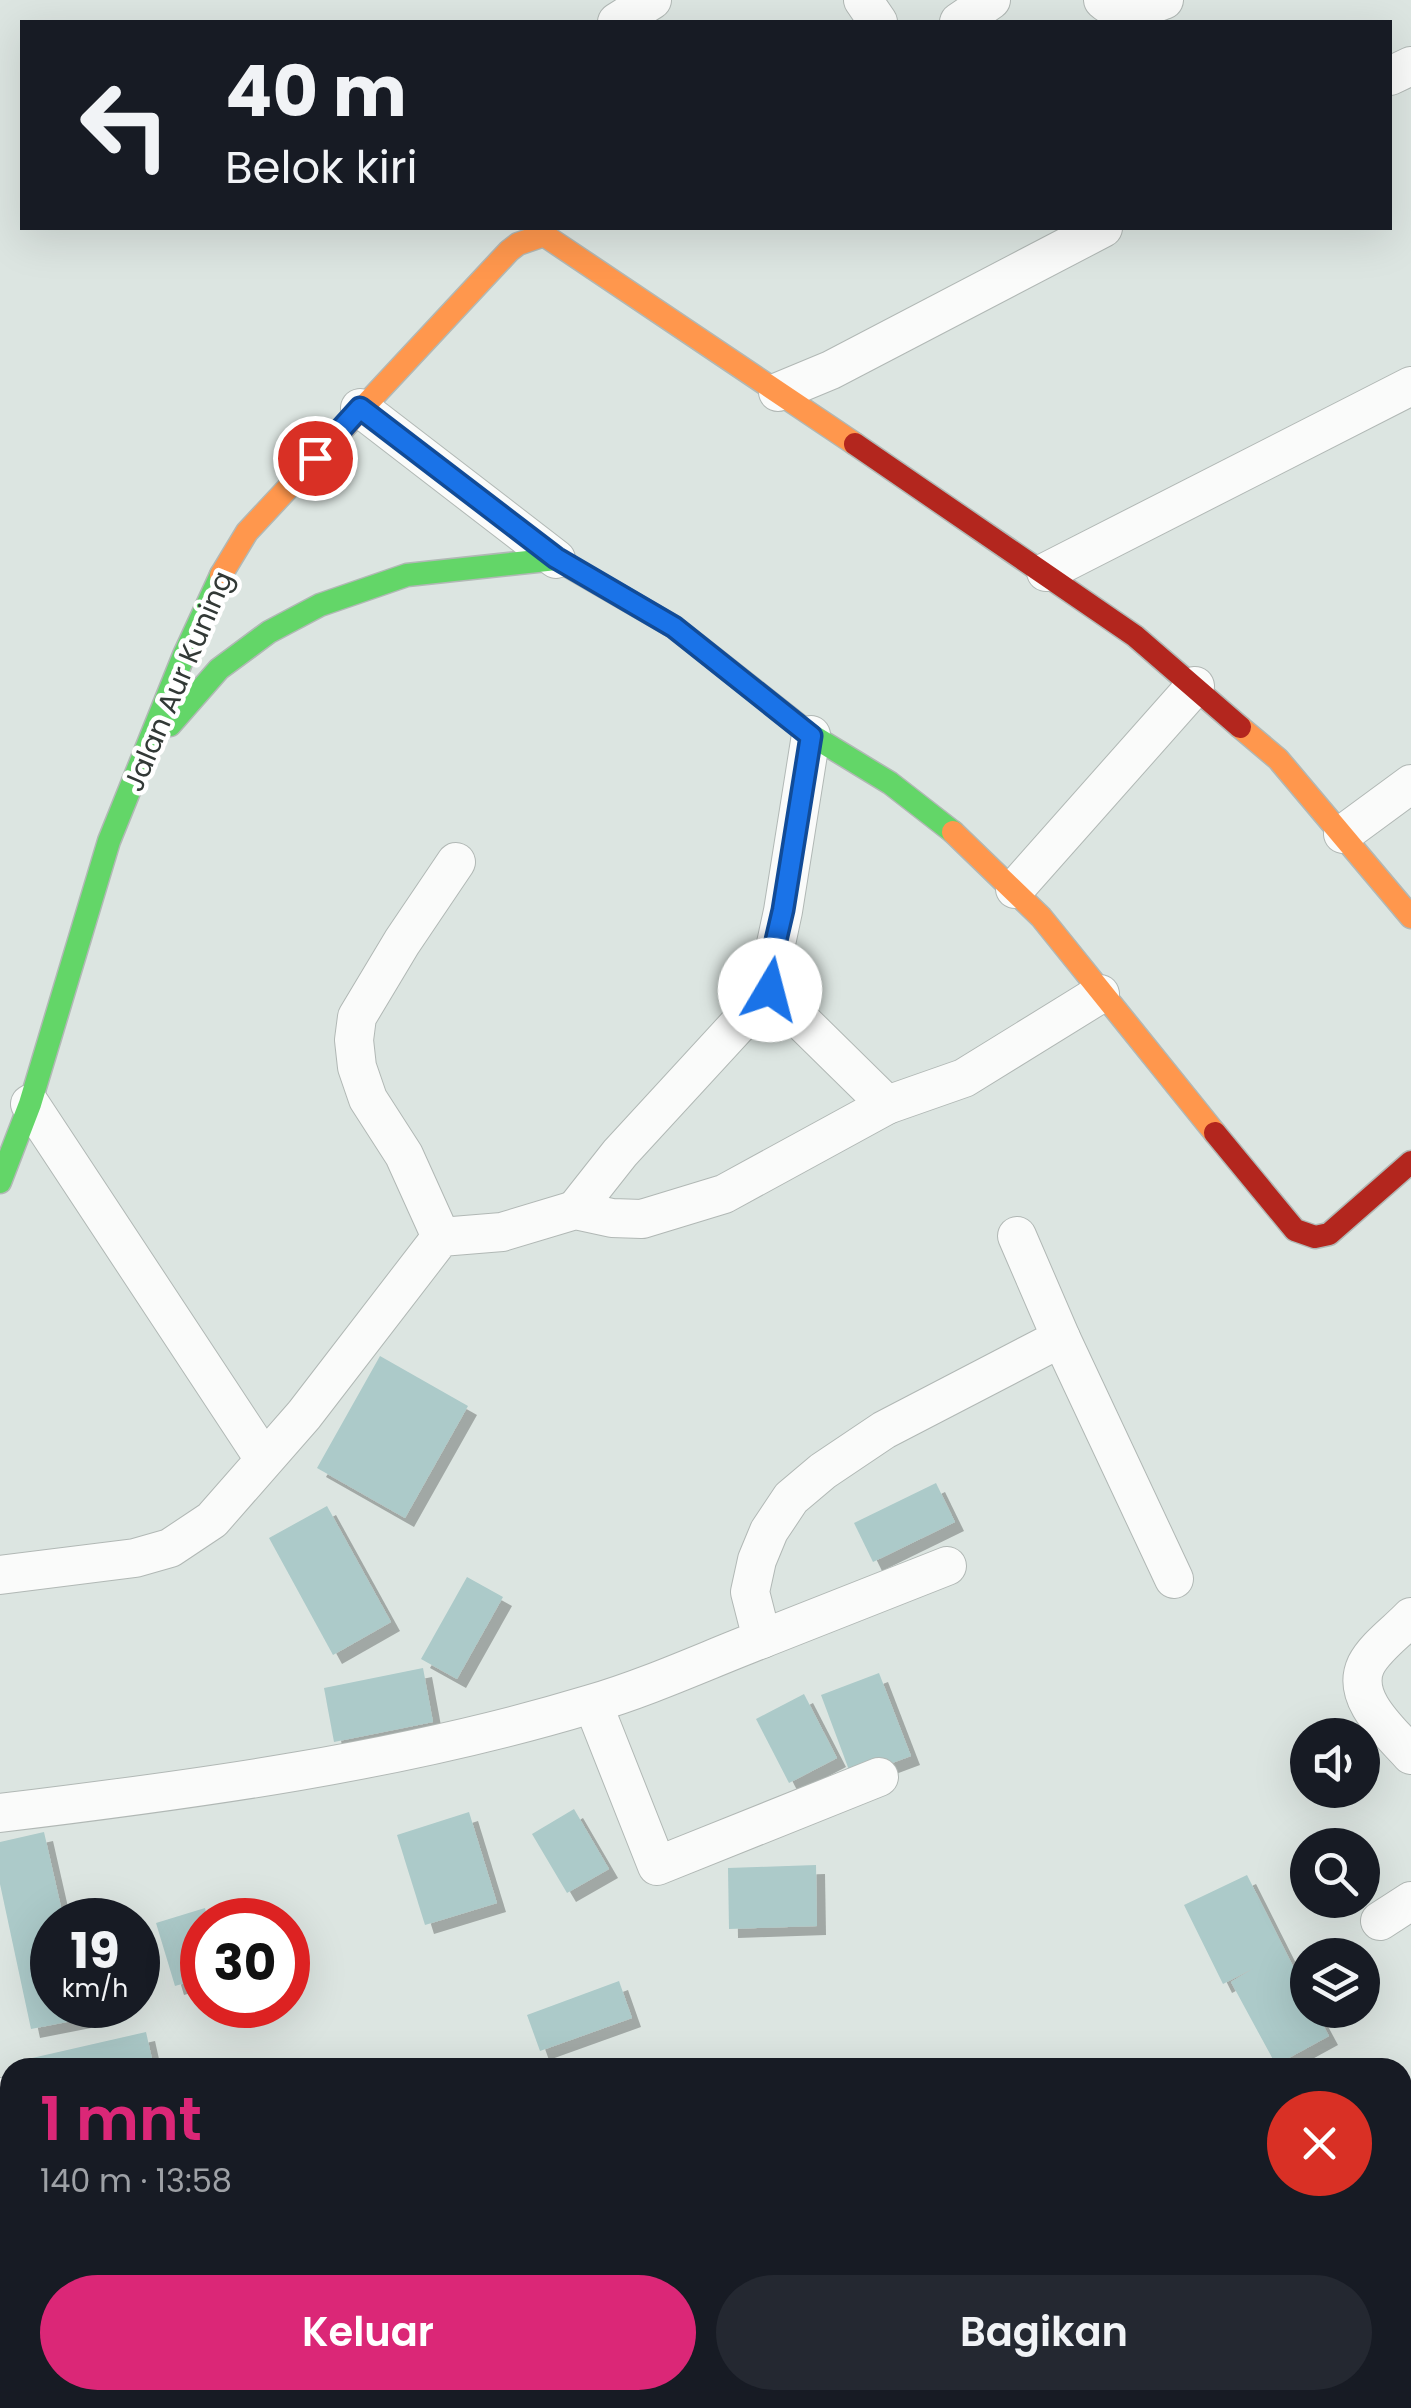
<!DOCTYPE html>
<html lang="id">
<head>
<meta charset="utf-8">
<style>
	:root { --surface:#171b24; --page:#242831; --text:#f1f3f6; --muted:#9ea1a6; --accent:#db2777 }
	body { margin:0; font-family:Poppins,sans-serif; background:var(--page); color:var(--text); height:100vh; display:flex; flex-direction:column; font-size:38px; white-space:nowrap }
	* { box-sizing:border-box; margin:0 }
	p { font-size:32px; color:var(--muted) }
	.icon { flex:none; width:55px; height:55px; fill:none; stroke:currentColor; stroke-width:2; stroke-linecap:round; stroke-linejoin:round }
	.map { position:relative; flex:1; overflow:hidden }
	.side { position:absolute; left:0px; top:2058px; width:1412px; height:352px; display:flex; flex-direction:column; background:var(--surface); border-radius:30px 30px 0 0; box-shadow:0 10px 40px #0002 }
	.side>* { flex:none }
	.top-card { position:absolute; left:20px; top:20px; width:1372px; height:210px; border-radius:0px; box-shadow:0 10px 40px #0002; background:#171b24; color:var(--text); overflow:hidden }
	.controls { position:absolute; left:1290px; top:1718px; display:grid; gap:20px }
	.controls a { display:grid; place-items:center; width:90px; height:90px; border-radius:50%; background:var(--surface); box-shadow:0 10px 40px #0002; font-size:50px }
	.speed { position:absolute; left:30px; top:1898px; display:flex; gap:20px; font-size:50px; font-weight:700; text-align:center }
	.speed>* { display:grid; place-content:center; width:130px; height:130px; border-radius:50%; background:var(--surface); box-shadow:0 10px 40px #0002; line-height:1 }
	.speed small { font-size:25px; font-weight:400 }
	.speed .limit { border:15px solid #d22; background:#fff; color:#111 }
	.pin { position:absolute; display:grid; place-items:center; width:85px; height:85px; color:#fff; margin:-42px; border:5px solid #fff; border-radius:50%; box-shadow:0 2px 10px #0007 }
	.me { position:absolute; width:110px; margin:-55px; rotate:8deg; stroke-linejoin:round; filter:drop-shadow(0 0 8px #0008) }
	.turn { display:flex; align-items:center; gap:35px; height:210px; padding:0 40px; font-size:45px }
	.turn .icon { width:130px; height:130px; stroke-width:2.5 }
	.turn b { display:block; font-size:70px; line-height:85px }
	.round { display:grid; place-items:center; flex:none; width:105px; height:105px; border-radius:52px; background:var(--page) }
	.head { display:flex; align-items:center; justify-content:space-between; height:170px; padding:0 40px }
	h1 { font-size:60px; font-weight:600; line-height:75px; color:var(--accent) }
	.button { display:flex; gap:20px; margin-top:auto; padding:20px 40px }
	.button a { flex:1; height:115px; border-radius:60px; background:var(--accent); color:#fff; font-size:40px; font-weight:600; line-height:115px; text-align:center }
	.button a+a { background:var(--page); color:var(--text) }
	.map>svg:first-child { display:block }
	.building { fill:#accac9; filter:url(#shadow) }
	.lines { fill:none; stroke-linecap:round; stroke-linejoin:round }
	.street-casing { stroke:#b1b8b5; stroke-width:40 }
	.fast-casing { stroke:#b1b8b5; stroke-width:25 }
	.slow-casing { stroke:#b1b8b5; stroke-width:25 }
	.jam-casing { stroke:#b1b8b5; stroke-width:25 }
	.street { stroke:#fafbfa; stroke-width:38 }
	.fast { stroke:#63d668; stroke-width:22 }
	.slow { stroke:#ff974d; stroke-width:22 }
	.jam { stroke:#b3261e; stroke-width:22 }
	.route-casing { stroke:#114b97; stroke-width:25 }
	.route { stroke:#1a73e8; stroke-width:18 }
	.labels { text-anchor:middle; stroke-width:9; stroke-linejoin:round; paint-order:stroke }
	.street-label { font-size:28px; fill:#323936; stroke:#fff }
</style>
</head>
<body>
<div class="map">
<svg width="1411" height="2408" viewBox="0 0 1411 2408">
	<defs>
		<filter id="shadow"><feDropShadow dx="9" dy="9" stdDeviation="0" flood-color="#0004"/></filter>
	</defs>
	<rect width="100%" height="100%" fill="#dce5e1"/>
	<g class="building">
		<polygon points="380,1356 468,1406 405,1518 317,1468"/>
		<polygon points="936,1483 955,1522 873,1562 854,1523"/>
		<polygon points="327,1506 391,1622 333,1655 269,1538"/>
		<polygon points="467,1577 503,1597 457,1679 421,1659"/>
		<polygon points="423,1668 433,1722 334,1742 324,1688"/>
		<polygon points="879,1673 911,1756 852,1778 821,1695"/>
		<polygon points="804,1694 837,1758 789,1783 756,1719"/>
		<polygon points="574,1809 609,1869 567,1893 532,1834"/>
		<polygon points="469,1812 497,1903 425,1925 397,1835"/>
		<polygon points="44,1832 64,1920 52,1920 52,2005 79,2005 82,2019 31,2029 0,1884 0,1842"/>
		<polygon points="816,1865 817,1926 729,1929 728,1868"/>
		<polygon points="1247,1875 1308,1996 1308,2010 1315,2010 1329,2036 1276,2065 1231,1982 1254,1968 1223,1984 1184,1905"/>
		<polygon points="205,1908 208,1920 202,1920 202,1978 175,1986 156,1923"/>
		<polygon points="619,1981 632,2018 540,2051 527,2015"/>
		<polygon points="146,2032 154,2068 21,2068 19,2061"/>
		<polygon points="430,2400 488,2400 491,2408 434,2408"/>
	</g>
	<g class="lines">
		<defs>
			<g id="street">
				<polyline points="863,0 878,22"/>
				<path d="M1103 0C1122 17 1142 8 1164 0"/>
				<polyline points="617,22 652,0"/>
				<polyline points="959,22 991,0"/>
				<polyline points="1390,76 1411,66"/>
				<polyline points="778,392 831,370 1103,228"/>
				<polyline points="360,408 556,559"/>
				<polyline points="1046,572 1411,386"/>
				<polyline points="1343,834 1411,784"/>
				<polyline points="1015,889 1195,686"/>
				<polyline points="770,990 887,1105"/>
				<polyline points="30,1104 264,1459"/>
				<polyline points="575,1210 620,1153 770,990 771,967 783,911 811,735"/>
				<polyline points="441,1237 404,1155 368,1099 357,1067 354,1040 357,1017 402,942 456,862"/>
				<polyline points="1061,1338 1174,1579"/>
				<polyline points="0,1575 135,1558 170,1548 212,1520 304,1415 441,1237 502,1232 575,1210 612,1218 642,1219 724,1194 887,1105 964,1078 1100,994"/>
				<path d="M1411 1617C1398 1631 1375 1647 1366 1665 1350 1699 1392 1733 1411 1755"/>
				<polyline points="762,1639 947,1566"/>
				<polyline points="593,1704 657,1866 879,1777"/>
				<path d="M0 1813C198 1789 399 1762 591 1704 649 1687 705 1661 762 1639L750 1592 757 1560 769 1531 791 1498 823 1471 884 1430 1061 1338 1017 1236"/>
				<polyline points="1380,1921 1411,1901"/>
				<polyline points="0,2097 10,2159"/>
				<polyline points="1049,2400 1057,2408"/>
				<polyline points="834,2408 855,2400"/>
			</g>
			<g id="fast">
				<polyline points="170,725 219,669 269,632 320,605 407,575 556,559 674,627 811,735 890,783 953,832"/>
				<polyline points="0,1182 30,1104 109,841 184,655 221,575"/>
			</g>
			<g id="slow">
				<polyline points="221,575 247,532 509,251 518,244 544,235 855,444"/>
				<polyline points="1240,727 1278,759 1411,917"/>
				<polyline points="953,832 1041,917 1215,1133"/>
			</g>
			<g id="jam">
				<polyline points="855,444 1135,636 1240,727"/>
				<polyline points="1215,1133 1295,1230 1315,1237 1329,1234 1411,1162"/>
			</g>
		</defs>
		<use href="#street" class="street-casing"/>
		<use href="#fast" class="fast-casing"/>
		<use href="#slow" class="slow-casing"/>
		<use href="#jam" class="jam-casing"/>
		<use href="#street" class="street"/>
		<use href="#fast" class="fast"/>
		<use href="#slow" class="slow"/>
		<use href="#jam" class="jam"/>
	</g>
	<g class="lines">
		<defs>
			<polyline id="route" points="315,458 360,408 556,558 674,627 811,736 783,910 770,966 770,990"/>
		</defs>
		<use href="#route" class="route-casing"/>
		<use href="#route" class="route"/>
	</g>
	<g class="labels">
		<g class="street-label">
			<text transform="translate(178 681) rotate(-67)" y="10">Jalan Aur Kuning</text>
		</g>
	</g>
</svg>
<div class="controls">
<a><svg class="icon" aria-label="sound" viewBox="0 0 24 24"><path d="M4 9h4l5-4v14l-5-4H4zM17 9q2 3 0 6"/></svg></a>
<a><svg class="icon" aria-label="search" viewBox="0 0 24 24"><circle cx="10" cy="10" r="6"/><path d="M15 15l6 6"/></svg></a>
<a><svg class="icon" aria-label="layers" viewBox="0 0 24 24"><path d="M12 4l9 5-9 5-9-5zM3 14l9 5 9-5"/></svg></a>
</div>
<div class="speed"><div>19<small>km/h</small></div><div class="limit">30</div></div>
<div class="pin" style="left:315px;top:458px;background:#d93025"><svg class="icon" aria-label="arrive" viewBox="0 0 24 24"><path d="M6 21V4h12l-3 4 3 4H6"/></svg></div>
<svg class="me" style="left:770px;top:990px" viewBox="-20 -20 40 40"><circle r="19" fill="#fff"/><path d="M0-13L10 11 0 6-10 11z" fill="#1a73e8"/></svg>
<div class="top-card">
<div class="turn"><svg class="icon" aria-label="left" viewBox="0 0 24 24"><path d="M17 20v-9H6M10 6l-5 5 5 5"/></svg><div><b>40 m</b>Belok kiri</div></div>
</div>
<section class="side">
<div class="head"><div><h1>1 mnt</h1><p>140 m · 13:58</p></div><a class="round" style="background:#d93025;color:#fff"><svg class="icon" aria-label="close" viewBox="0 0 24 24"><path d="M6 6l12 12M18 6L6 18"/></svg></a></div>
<div class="button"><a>Keluar</a><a>Bagikan</a></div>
</section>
</div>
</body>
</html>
